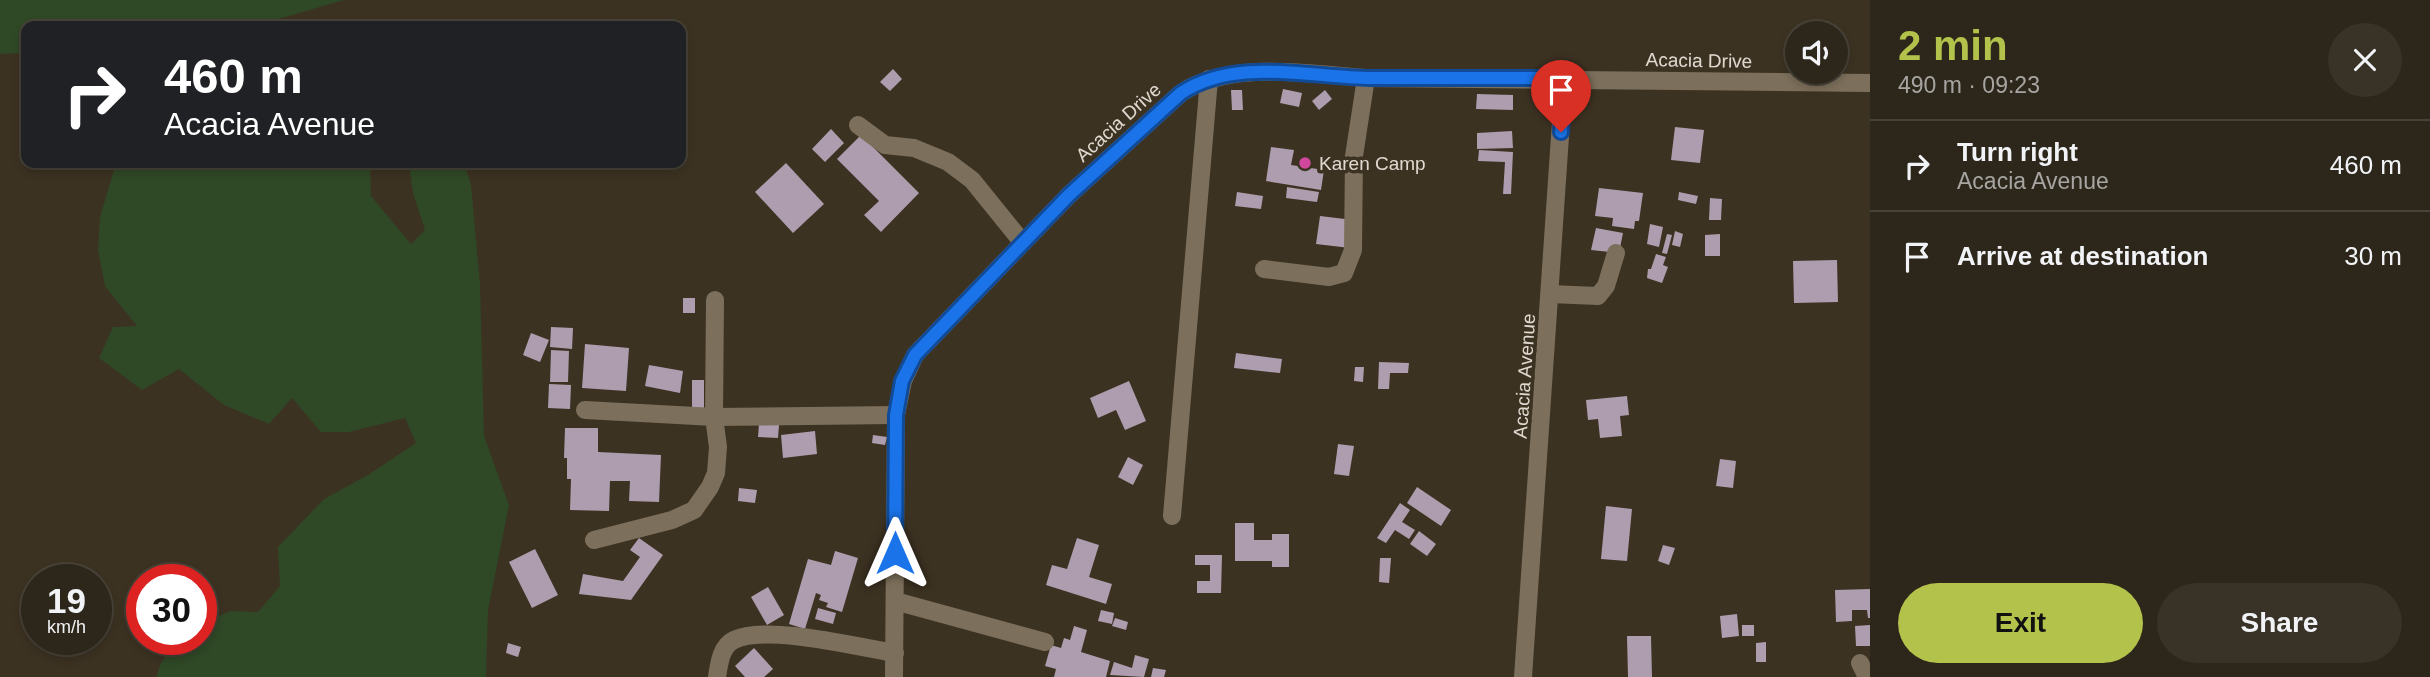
<!DOCTYPE html>
<html lang="en">
<head>
<meta charset="utf-8">
<style>
	:root { --surface:#2d261a; --page:#393227; --text:#f1f3f6; --muted:#a7a5a2; --line:#484339; --accent:#b3c24b }
	body { margin:0; font-family:Helvetica,sans-serif; background:var(--page); color:var(--text); height:100vh; display:flex; flex-direction:column; font-size:26px; white-space:nowrap }
	* { box-sizing:border-box; margin:0 }
	p { font-size:23px; color:var(--muted) }
	.icon { flex:none; width:38px; height:38px; fill:none; stroke:currentColor; stroke-width:2; stroke-linecap:round; stroke-linejoin:round }
	.map { position:relative; flex:1; overflow:hidden }
	.sheet { display:flex; flex-direction:column; background:var(--surface); width:560px }
	.sheet>* { flex:none }
	.hud { position:absolute; left:21px; top:21px; width:665px; height:147px; border-radius:14px; box-shadow:0 4px 10px #0003,0 0 0 2px var(--line); background:#202124; color:#fff; overflow:hidden }
	.fabs { position:absolute; left:1785px; top:21px; display:grid; gap:14px }
	.fabs a { display:grid; place-items:center; width:63px; height:63px; border-radius:50%; background:var(--surface); box-shadow:0 4px 10px #0003,0 0 0 2px var(--line); font-size:35px }
	.speed { position:absolute; left:21px; top:564px; display:flex; gap:14px; font-size:35px; font-weight:700; text-align:center }
	.speed>* { display:grid; place-content:center; width:91px; height:91px; border-radius:50%; background:var(--surface); box-shadow:0 4px 10px #0003,0 0 0 2px var(--line); line-height:1 }
	.speed small { font-size:18px; font-weight:400 }
	.speed .limit { border:10px solid #d22; background:#fff; color:#111 }
	.pin { position:absolute; display:grid; place-items:center; width:60px; height:60px; color:#fff; margin:-72px -30px; border-radius:50% 50% 50% 0; rotate:-45deg; box-shadow:0 0 7px #0007 }
	.pin .icon { rotate:45deg }
	.me { position:absolute; width:77px; margin:-38px; rotate:0deg; stroke-linejoin:round; filter:drop-shadow(0 0 5px #0008) }
	.turn { display:flex; align-items:center; gap:24px; height:147px; padding:0 28px; font-size:32px }
	.turn .icon { width:91px; height:91px; stroke-width:2.5 }
	.turn b { display:block; font-size:49px; line-height:60px }
	.round { display:grid; place-items:center; flex:none; width:74px; height:74px; border-radius:37px; background:var(--page) }
	.overview { display:flex; align-items:center; justify-content:space-between; height:119px; padding:0 28px }
	h1 { font-size:42px; font-weight:600; line-height:52px; color:var(--accent) }
	.cta { display:flex; gap:14px; margin-top:auto; padding:14px 28px }
	.cta a { flex:1; height:80px; border-radius:42px; background:var(--accent); color:#111; font-size:28px; font-weight:600; line-height:80px; text-align:center }
	.cta a+a { background:var(--page); color:var(--text) }
	ul { padding:0; list-style:none }
	li { display:flex; align-items:center; gap:21px; height:91px; padding:0 28px; border-top:2px solid var(--line) }
	li div { flex:1 }
	li b { display:block; font-size:26px }
	li em { font-style:normal }
	main { display:flex; flex:1; min-height:0 }
	.map>svg:first-child { display:block }
	.green { fill:#2f4826 }
	.building { fill:#ad9daf }
	.lines { fill:none; stroke-linecap:round; stroke-linejoin:round }
	.minor { stroke:#7c6f5b; stroke-width:18 }
	.route-casing { stroke:#114b97; stroke-width:18 }
	.route { stroke:#1a73e8; stroke-width:12 }
	.hotel-dot { fill:#d1479c; stroke:#3c3222; stroke-width:2.5 }
	.labels { text-anchor:middle; stroke-width:7; stroke-linejoin:round; paint-order:stroke }
	.street-label { font-size:19px; fill:#e0d9d0; stroke:#3c3222 }
	.poi-label { font-size:19px; fill:#e0d9d0; stroke:#3c3222; text-anchor:start }
</style>
</head>
<body>
<main>
<div class="map">
<svg width="1870" height="677" viewBox="0 0 1870 677">
	<rect width="100%" height="100%" fill="#3c3222"/>
	<g class="green">
		<polygon points="0,0 344,0 254,26 26,26 26,53 0,54"/>
		<polygon points="116,163 370,163 371,196 411,244 425,230 413,193 409,163 462,163 465,165 471,185 480,284 484,436 509,505 488,610 486,677 156,677 162,661 180,639 201,639 201,623 231,611 258,612 280,586 278,547 324,499 368,475 416,443 405,418 349,432 321,432 292,398 269,424 224,405 179,369 142,390 99,358 113,327 137,326 105,286 98,250 100,217"/>
	</g>
	<g class="building">
		<polygon points="893,69 902,79 890,91 880,82"/>
		<polygon points="1283,89 1302,93 1299,107 1280,103"/>
		<polygon points="1231,90 1242,90 1243,110 1232,110"/>
		<polygon points="1325,90 1332,99 1319,110 1312,101"/>
		<polygon points="1477,94 1513,95 1513,110 1476,109"/>
		<polygon points="1675,127 1704,130 1700,163 1671,160"/>
		<polygon points="831,129 844,143 825,162 812,149"/>
		<polygon points="1512,131 1513,148 1477,149 1477,133"/>
		<polygon points="861,135 919,193 881,232 864,215 879,201 837,159"/>
		<polygon points="1271,147 1294,150 1291,165 1324,170 1321,190 1266,181"/>
		<polygon points="1479,150 1513,152 1511,194 1503,194 1505,162 1478,161"/>
		<polygon points="786,163 824,204 793,233 755,192"/>
		<polygon points="1287,187 1319,192 1317,202 1286,198"/>
		<polygon points="1599,188 1643,193 1639,221 1635,221 1634,229 1612,226 1613,218 1595,216"/>
		<polygon points="1237,192 1263,196 1261,209 1235,206"/>
		<polygon points="1679,192 1698,196 1696,204 1678,200"/>
		<polygon points="1710,198 1722,199 1721,220 1709,220"/>
		<polygon points="1320,216 1353,220 1350,248 1316,244"/>
		<polygon points="1650,224 1663,227 1659,247 1647,244"/>
		<polygon points="1596,228 1623,233 1619,253 1591,250"/>
		<polygon points="1675,231 1683,234 1680,247 1672,245"/>
		<polygon points="1667,234 1672,235 1667,254 1662,253"/>
		<polygon points="1720,234 1720,256 1705,256 1705,235"/>
		<polygon points="1656,254 1666,257 1663,265 1668,267 1662,283 1647,278 1648,269 1651,269"/>
		<polygon points="1837,260 1838,302 1794,303 1793,261"/>
		<rect x="683" y="298" width="12" height="15"/>
		<polygon points="551,327 573,328 572,349 550,347"/>
		<polygon points="531,333 549,340 540,362 523,355"/>
		<polygon points="585,344 629,348 626,391 582,388"/>
		<polygon points="551,350 569,351 568,382 550,382"/>
		<polygon points="1236,353 1282,359 1280,373 1234,368"/>
		<polygon points="1379,362 1409,363 1408,373 1390,373 1389,389 1378,389"/>
		<polygon points="649,365 683,371 680,393 645,386"/>
		<polygon points="1355,367 1364,367 1363,382 1354,381"/>
		<rect x="692" y="380" width="12" height="28"/>
		<polygon points="1129,381 1146,421 1125,430 1116,410 1098,418 1090,398"/>
		<polygon points="549,384 571,385 570,409 548,408"/>
		<polygon points="1627,396 1629,415 1620,416 1622,436 1600,438 1598,419 1588,420 1586,400"/>
		<polygon points="759,424 779,425 778,438 758,437"/>
		<polygon points="565,428 598,428 598,452 661,455 659,502 629,501 630,481 610,481 609,511 570,510 571,479 567,479 567,458 564,458"/>
		<polygon points="815,431 817,454 783,458 781,435"/>
		<polygon points="873,435 887,437 885,445 872,443"/>
		<polygon points="1338,444 1354,446 1349,476 1334,474"/>
		<polygon points="1128,457 1143,465 1133,485 1118,477"/>
		<polygon points="1720,459 1736,461 1733,488 1716,486"/>
		<polygon points="1417,487 1451,510 1441,526 1407,503"/>
		<polygon points="739,488 757,490 755,503 738,501"/>
		<polygon points="1400,503 1410,510 1402,522 1415,530 1409,539 1395,530 1386,543 1377,538"/>
		<polygon points="1606,506 1632,509 1627,561 1601,559"/>
		<polygon points="1235,523 1254,523 1254,540 1272,540 1272,534 1289,534 1289,567 1272,567 1272,561 1235,561"/>
		<polygon points="1419,531 1436,544 1427,556 1410,544"/>
		<polygon points="639,538 663,555 631,600 579,594 583,574 623,581 640,557 630,550"/>
		<polygon points="1077,538 1099,545 1089,577 1112,584 1106,604 1046,585 1052,565 1067,569"/>
		<polygon points="1663,545 1675,548 1669,565 1658,561"/>
		<polygon points="535,549 558,595 532,608 509,562"/>
		<polygon points="835,551 858,558 842,612 826,607 828,603 819,600 821,595 816,593 805,629 789,624 808,559 831,565"/>
		<polygon points="1195,555 1222,555 1221,593 1197,593 1197,581 1210,581 1210,565 1195,565"/>
		<polygon points="1380,558 1391,558 1389,583 1379,582"/>
		<polygon points="768,587 784,615 767,625 751,597"/>
		<polygon points="1870,589 1870,618 1868,618 1867,610 1852,610 1852,621 1836,622 1835,590"/>
		<polygon points="818,608 836,613 833,624 815,619"/>
		<polygon points="1101,610 1114,613 1112,624 1098,621"/>
		<polygon points="1737,614 1739,636 1722,638 1720,616"/>
		<polygon points="1115,618 1128,622 1126,630 1112,626"/>
		<rect x="1742" y="625" width="12" height="11"/>
		<polygon points="1870,625 1870,646 1856,646 1855,626"/>
		<polygon points="1074,626 1087,630 1081,652 1110,661 1106,677 1054,677 1056,669 1045,666 1051,645 1061,648 1064,638 1070,640"/>
		<polygon points="1627,636 1651,636 1652,677 1628,677"/>
		<polygon points="1766,642 1766,662 1756,662 1756,643"/>
		<polygon points="508,643 521,647 518,657 506,653"/>
		<polygon points="754,648 773,669 764,677 745,677 735,666"/>
		<polygon points="1135,655 1149,659 1144,677 1110,675 1114,662 1132,668"/>
		<polygon points="1153,668 1166,670 1164,677 1151,677"/>
	</g>
	<g class="lines">
		<g class="minor">
			<polyline points="858,125 885,145 914,148 948,162 972,180 1023,243"/>
			<polyline points="1264,269 1329,277 1344,273 1353,250 1354,156 1366,78"/>
			<polyline points="1550,294 1598,296 1606,286 1616,253"/>
			<polyline points="585,410 714,417 896,415"/>
			<polyline points="1172,516 1209,79"/>
			<polyline points="594,540 672,520 694,510 710,487 716,473 718,447 714,417 715,300"/>
			<polyline points="895,601 1045,642"/>
			<polyline points="1860,663 1867,677"/>
			<path d="M717 677C719 664 721 646 734 640 767 624 857 647 895 653"/>
			<path d="M894 677 896 415 903 381 915 355 1069 195 1181 93C1231 60 1309 74 1366 78L1870 83"/>
			<polyline points="1523,677 1564,78"/>
		</g>
	</g>
	<g class="lines">
		<defs>
			<path id="route" d="M895 553 896 415 902 381 915 355 1069 195 1181 93C1235 57 1309 77 1370 78 1435 78 1500 78 1564 78L1561 132"/>
		</defs>
		<use href="#route" class="route-casing"/>
		<use href="#route" class="route"/>
	</g>
	<circle class="hotel-dot" cx="1305" cy="163" r="7"/>
	<g class="labels">
		<g class="street-label">
			<text transform="translate(1699 60) rotate(1)" y="7">Acacia Drive</text>
			<text transform="translate(1118 122) rotate(-42)" y="7">Acacia Drive</text>
			<text transform="translate(1524 376) rotate(-86)" y="7">Acacia Avenue</text>
		</g>
		<g class="poi-label">
			<text x="1319" y="170">Karen Camp</text>
		</g>
	</g>
</svg>
<div class="fabs">
<a><svg class="icon" aria-label="sound" viewBox="0 0 24 24"><path d="M4 9h4l5-4v14l-5-4H4zM17 9q2 3 0 6"/></svg></a>
</div>
<div class="speed"><div>19<small>km/h</small></div><div class="limit">30</div></div>
<div class="pin" style="left:1561px;top:132px;background:#d93025"><svg class="icon" aria-label="arrive" viewBox="0 0 24 24"><path d="M6 21V4h12l-3 4 3 4H6"/></svg></div>
<svg class="me" style="left:895px;top:553px" viewBox="-20 -20 40 40"><path d="M0-17L14 15 0 8-14 15z" fill="#1a73e8" stroke="#fff" stroke-width="4"/></svg>
<div class="hud">
<div class="turn"><svg class="icon" aria-label="right" viewBox="0 0 24 24"><path d="M7 20v-9h11M14 6l5 5-5 5"/></svg><div><b>460 m</b>Acacia Avenue</div></div>
</div>
</div>
<section class="sheet">
<div class="overview"><div><h1>2 min</h1><p>490 m · 09:23</p></div><a class="round"><svg class="icon" aria-label="close" viewBox="0 0 24 24"><path d="M6 6l12 12M18 6L6 18"/></svg></a></div>
<ul>
<li><svg class="icon" aria-label="right" viewBox="0 0 24 24"><path d="M7 20v-9h11M14 6l5 5-5 5"/></svg><div><b>Turn right</b><p>Acacia Avenue</p></div><em>460 m</em></li>
<li><svg class="icon" aria-label="arrive" viewBox="0 0 24 24"><path d="M6 21V4h12l-3 4 3 4H6"/></svg><div><b>Arrive at destination</b></div><em>30 m</em></li>
</ul>
<div class="cta"><a>Exit</a><a>Share</a></div>
</section>
</main>
</body>
</html>
